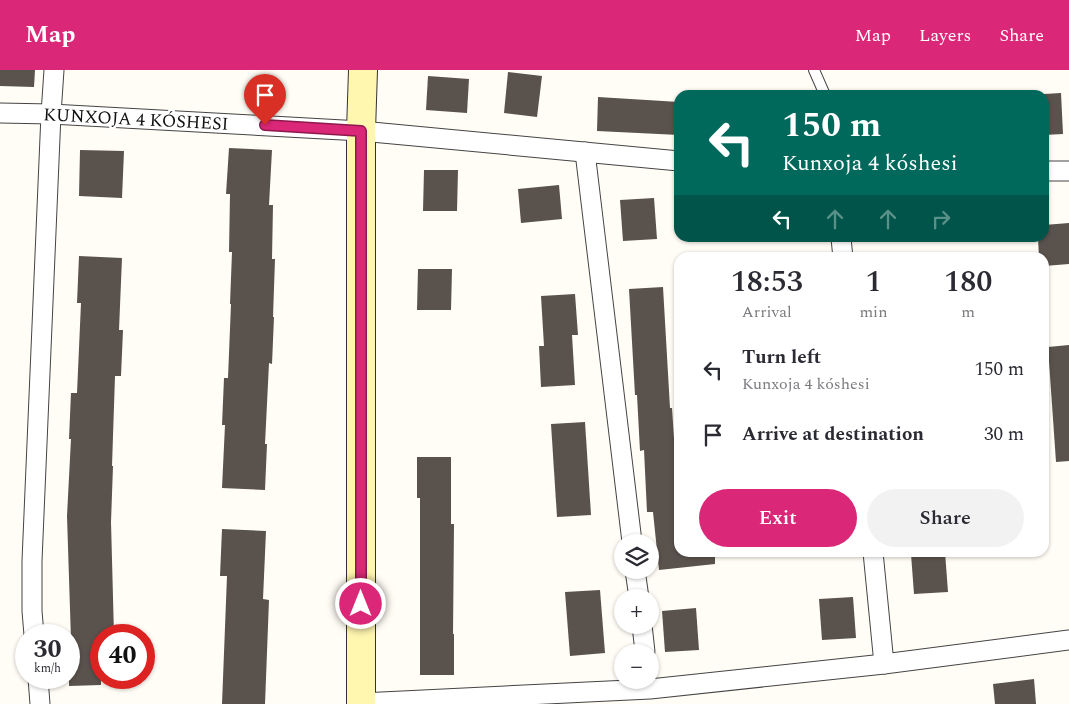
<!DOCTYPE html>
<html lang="en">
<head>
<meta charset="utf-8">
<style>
	:root { --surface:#fff; --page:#f2f2f3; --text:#2b2b33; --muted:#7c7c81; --accent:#db2777 }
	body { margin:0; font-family:Spectral,serif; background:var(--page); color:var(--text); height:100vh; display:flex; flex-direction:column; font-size:19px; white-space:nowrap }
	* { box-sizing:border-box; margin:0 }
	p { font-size:16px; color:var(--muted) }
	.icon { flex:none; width:28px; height:28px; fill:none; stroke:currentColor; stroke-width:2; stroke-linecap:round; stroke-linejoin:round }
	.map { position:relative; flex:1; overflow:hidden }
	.panel { position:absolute; left:674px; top:182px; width:375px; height:305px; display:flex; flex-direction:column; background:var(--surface); border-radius:15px; box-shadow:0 1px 4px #0004 }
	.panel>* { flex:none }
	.hud { position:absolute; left:674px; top:20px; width:375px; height:152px; border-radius:15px; box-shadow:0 1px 4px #0004; background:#00695c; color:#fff; overflow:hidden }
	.fabs { position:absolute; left:614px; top:464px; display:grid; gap:10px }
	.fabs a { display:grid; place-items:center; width:45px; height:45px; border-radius:50%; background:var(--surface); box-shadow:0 1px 4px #0004; font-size:25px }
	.speed { position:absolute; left:15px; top:554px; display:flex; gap:10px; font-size:25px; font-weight:700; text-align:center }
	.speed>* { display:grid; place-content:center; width:65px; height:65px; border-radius:50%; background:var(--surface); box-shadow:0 1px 4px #0004; line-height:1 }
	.speed small { font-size:12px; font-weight:400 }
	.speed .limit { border:8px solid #d22; background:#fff; color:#111 }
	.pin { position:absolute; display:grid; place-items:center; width:42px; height:42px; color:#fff; margin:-51px -21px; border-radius:50% 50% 50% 0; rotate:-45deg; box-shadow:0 0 5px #0007 }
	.pin .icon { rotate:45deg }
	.me { position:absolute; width:55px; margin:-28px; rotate:0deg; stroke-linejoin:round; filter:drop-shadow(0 0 4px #0008) }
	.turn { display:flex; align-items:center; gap:18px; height:105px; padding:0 25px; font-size:22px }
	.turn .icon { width:65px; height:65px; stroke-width:2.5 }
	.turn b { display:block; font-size:35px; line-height:42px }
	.lanes { display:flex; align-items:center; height:48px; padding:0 25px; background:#0003; justify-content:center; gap:25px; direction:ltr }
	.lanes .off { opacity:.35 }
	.eta { display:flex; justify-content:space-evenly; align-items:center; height:85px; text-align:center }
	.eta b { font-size:30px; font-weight:600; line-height:35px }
	.action { display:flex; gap:10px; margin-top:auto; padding:10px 25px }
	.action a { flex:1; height:58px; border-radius:30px; background:var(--accent); color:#fff; font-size:20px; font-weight:600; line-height:58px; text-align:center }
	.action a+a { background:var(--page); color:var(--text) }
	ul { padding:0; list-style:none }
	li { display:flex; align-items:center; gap:15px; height:65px; padding:0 25px }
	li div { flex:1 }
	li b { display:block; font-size:19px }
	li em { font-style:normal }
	header { display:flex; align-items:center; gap:30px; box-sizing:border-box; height:70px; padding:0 25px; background:var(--accent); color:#fff }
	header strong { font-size:24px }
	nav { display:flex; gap:28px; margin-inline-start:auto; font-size:18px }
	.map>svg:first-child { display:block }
	.building { fill:#5a524d }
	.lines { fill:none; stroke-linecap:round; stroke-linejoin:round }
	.lane-casing { stroke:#444; stroke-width:12 }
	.street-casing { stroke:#444; stroke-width:21 }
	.secondary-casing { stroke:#333; stroke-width:30 }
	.lane { stroke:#fff; stroke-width:10 }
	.street { stroke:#fff; stroke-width:19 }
	.secondary { stroke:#fff6b0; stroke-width:28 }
	.route-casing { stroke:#8e194d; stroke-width:12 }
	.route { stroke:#db2777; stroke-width:9 }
	.labels { text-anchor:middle; stroke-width:5; stroke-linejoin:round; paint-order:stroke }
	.street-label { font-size:18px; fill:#111; stroke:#fff }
</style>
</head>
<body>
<header>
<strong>Map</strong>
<nav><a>Map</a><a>Layers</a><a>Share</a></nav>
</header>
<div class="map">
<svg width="1069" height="634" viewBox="0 0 1069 634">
	<rect width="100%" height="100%" fill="#fffdf5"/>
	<g class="building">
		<polygon points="0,0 35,0 34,17 0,16"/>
		<polygon points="508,2 542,6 537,47 504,43"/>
		<polygon points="428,6 469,9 467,43 426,40"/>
		<polygon points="1061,23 1063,64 1044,65 1044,24"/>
		<polygon points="598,27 679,32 679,65 597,61"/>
		<polygon points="229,78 272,80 269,135 273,135 272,189 275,189 273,247 274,247 272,294 269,293 265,374 267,374 265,420 222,418 225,355 222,355 224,308 228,308 231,234 230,234 232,182 229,182 230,124 226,124"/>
		<polygon points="80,80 124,81 122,128 79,126"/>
		<polygon points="424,100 458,100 457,141 423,141"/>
		<polygon points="559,115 562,149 521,153 518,119"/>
		<polygon points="654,128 657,169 623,171 620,130"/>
		<polygon points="1069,153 1069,194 1044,196 1044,188 1039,188 1038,168 1044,168 1044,155"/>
		<polygon points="79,186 122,188 119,260 123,260 121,306 115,306 112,396 113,396 111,452 114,565 101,565 101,615 69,616 69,570 71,570 67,446 71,369 69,369 71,323 77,323 81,233 77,233"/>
		<polygon points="418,199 452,199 451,240 417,240"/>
		<polygon points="663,217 670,338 672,338 676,399 679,399 679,482 715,482 715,494 659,500 653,442 647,442 644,380 640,381 637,325 635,325 629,219"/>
		<polygon points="575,224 578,265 572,265 575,315 541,317 539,276 544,276 541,226"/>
		<polygon points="1069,275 1069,391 1056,392 1048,277"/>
		<polygon points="585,352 591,445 557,447 551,354"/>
		<polygon points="417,387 451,387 451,454 454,454 453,564 454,564 454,605 420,605 420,428 417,428"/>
		<polygon points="222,459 266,461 263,529 269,530 265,634 222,634 227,506 220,506"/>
		<polygon points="928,482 945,482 948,522 914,524 911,484"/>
		<polygon points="600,520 605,583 570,586 565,522"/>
		<polygon points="853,527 856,568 822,570 819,529"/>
		<polygon points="696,538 699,580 665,582 662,541"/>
		<polygon points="1034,609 1036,634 995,634 993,614"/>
	</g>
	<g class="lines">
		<defs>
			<polyline id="lane" points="814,0 825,25"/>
			<g id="street">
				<polyline points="0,43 51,44 361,61 679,91"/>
				<polyline points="585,82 632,472"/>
				<polyline points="1044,101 1069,101"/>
				<polyline points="841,168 843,188"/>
				<polyline points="873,482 884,594"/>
				<polyline points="635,500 639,528"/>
				<polyline points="642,555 645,582"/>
				<polyline points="34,565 32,541 32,491 51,44 54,0"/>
				<polyline points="38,608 40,634"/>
				<polyline points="361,633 650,619 884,594 1069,570"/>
			</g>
			<polyline id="secondary" points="361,634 361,61 363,0"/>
		</defs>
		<use href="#lane" class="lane-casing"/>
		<use href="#street" class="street-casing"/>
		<use href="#secondary" class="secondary-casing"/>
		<use href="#lane" class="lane"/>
		<use href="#street" class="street"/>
		<use href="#secondary" class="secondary"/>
	</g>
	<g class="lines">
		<defs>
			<polyline id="route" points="265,55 361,61 361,534"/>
		</defs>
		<use href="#route" class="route-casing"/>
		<use href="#route" class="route"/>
	</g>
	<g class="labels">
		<g class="street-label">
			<text transform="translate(136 49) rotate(3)" y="6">KUNXOJA 4 KÓSHESI</text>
		</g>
	</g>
</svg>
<div class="fabs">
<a><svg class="icon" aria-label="layers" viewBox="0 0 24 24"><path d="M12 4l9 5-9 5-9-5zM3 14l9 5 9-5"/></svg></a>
<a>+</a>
<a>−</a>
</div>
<div class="speed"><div>30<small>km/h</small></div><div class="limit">40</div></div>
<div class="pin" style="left:265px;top:55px;background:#d93025"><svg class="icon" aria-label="arrive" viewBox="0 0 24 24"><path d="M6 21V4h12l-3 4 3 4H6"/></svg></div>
<svg class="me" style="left:361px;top:534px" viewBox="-20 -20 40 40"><circle r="17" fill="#db2777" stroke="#fff" stroke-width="3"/><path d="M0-11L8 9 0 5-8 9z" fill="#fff"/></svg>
<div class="hud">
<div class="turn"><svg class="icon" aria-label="left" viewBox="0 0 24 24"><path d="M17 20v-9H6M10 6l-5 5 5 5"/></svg><div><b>150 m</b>Kunxoja 4 kóshesi</div></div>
<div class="lanes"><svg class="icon" aria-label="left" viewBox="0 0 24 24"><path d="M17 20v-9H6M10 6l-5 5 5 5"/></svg><svg class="icon off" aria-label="ahead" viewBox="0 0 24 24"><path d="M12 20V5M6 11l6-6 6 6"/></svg><svg class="icon off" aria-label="ahead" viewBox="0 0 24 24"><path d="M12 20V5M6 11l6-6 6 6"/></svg><svg class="icon off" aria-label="right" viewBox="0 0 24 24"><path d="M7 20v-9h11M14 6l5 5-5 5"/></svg></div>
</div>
<section class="panel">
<div class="eta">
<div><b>18:53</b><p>Arrival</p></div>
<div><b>1</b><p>min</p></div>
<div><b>180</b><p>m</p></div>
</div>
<ul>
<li><svg class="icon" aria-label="left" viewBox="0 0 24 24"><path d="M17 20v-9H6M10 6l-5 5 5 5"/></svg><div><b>Turn left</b><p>Kunxoja 4 kóshesi</p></div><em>150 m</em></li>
<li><svg class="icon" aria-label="arrive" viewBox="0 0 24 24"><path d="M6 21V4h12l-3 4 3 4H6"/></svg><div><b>Arrive at destination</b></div><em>30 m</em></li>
</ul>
<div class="action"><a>Exit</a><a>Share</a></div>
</section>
</div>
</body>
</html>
